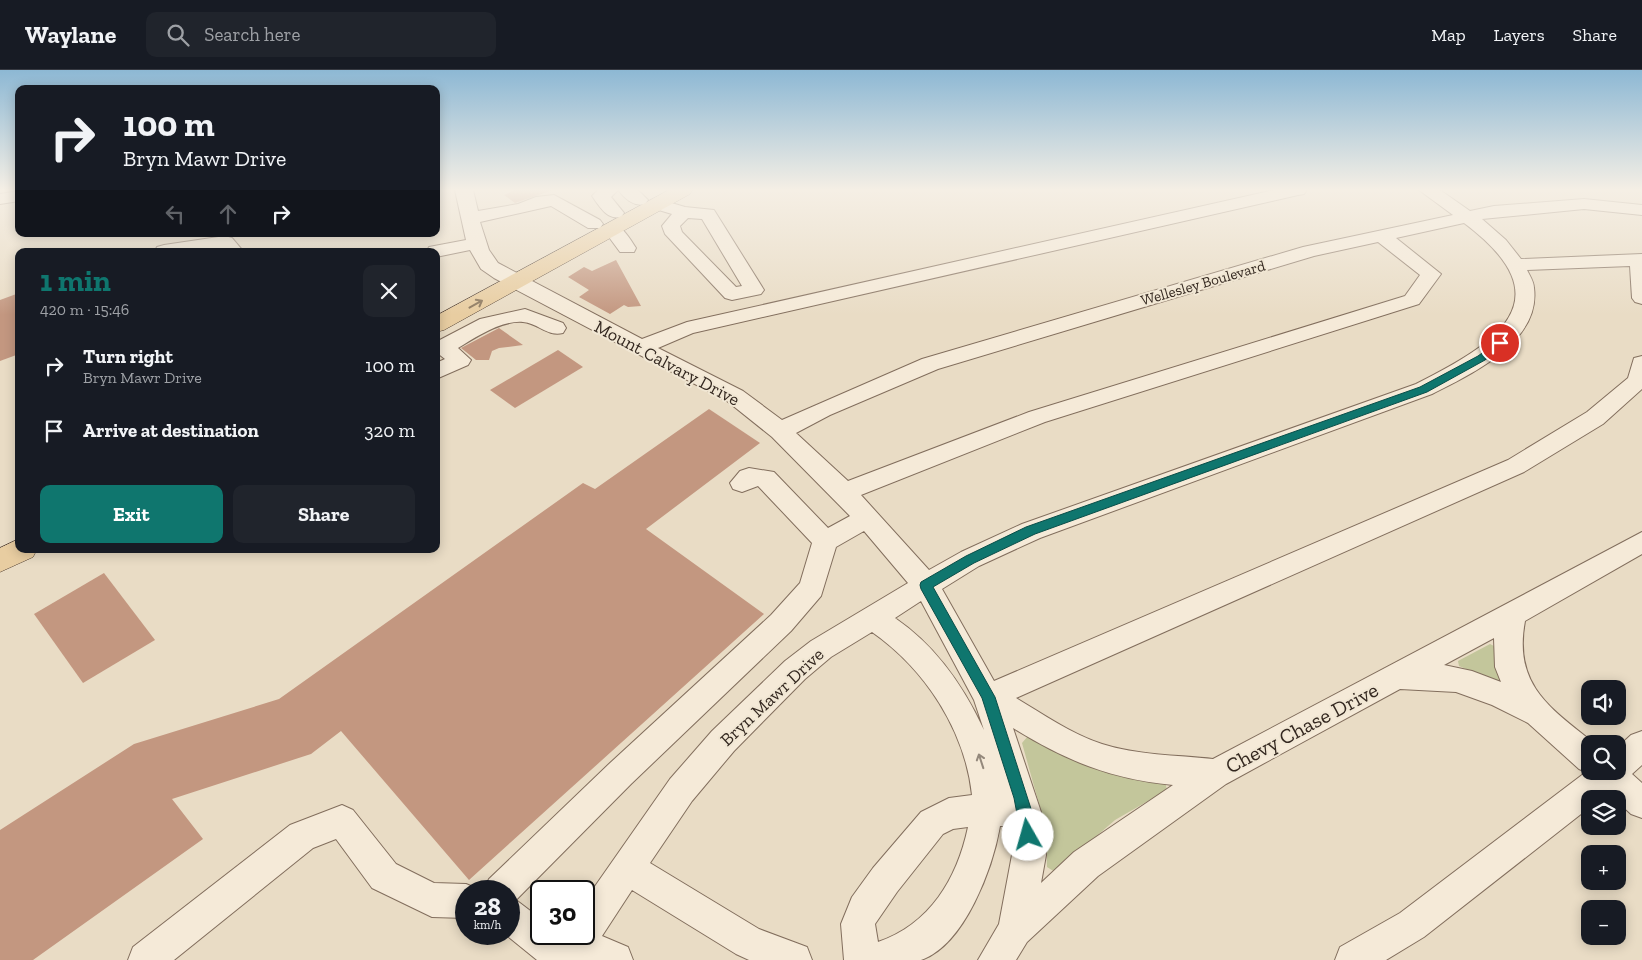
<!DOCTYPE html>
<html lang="en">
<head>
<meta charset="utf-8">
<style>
	:root { --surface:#171b24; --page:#20242c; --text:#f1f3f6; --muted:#9ea1a6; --line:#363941; --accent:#0f766e }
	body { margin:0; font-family:"Zilla Slab",serif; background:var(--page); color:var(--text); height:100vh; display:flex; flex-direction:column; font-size:19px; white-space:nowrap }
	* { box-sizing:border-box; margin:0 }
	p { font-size:16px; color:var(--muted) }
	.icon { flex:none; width:28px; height:28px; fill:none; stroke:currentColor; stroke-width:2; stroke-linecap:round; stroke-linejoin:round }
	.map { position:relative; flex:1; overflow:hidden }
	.details { position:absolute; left:15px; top:178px; width:425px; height:305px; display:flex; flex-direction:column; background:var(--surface); border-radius:10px; box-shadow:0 2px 12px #0003 }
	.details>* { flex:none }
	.banner { position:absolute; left:15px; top:15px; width:425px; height:152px; border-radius:10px; box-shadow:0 2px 12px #0003; background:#171b24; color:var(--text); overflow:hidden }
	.buttons { position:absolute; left:1581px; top:610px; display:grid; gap:10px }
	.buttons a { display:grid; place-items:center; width:45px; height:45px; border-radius:10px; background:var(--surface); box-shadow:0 2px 12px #0003; font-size:25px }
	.speed { position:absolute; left:455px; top:810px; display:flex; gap:10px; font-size:25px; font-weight:700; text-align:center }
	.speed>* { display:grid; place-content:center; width:65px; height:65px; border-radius:50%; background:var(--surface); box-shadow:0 2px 12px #0003; line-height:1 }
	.speed small { font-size:12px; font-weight:400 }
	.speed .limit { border:2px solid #111; border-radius:8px; background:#fff; color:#111 }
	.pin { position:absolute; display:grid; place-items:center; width:42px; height:42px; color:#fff; margin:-21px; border:2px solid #fff; border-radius:50%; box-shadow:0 1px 5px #0007 }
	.me { position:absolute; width:55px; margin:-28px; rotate:353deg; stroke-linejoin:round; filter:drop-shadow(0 0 4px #0008) }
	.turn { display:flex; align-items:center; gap:18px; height:105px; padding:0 25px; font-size:22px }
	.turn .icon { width:65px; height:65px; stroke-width:2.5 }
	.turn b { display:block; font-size:35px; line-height:42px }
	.lanes { display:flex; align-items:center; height:48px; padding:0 25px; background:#0003; justify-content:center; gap:25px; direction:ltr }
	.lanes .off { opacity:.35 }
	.round { display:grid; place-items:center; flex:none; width:52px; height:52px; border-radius:10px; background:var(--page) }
	.headline { display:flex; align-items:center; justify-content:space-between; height:85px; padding:0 25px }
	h1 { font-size:30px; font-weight:800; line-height:38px; color:var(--accent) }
	.primary-button { display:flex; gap:10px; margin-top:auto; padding:10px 25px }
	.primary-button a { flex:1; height:58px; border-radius:10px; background:var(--accent); color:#fff; font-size:20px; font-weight:800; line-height:58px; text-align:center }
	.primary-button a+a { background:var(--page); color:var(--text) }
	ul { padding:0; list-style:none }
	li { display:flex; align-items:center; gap:15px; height:65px; padding:0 25px }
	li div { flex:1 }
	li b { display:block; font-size:19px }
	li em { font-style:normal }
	header { display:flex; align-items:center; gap:30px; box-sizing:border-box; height:70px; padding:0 25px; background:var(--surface); border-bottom:1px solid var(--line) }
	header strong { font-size:24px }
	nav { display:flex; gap:28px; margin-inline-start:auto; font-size:18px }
	.search { width:350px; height:45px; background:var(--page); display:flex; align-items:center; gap:12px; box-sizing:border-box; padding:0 18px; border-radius:10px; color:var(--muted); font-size:19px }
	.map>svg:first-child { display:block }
	.green { fill:#c3c69b }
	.building { fill:#c39780 }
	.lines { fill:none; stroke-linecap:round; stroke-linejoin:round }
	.minor-casing { stroke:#826e5d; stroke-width:2 }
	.major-casing { stroke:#503e31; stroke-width:1 }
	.minor { fill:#f5ead8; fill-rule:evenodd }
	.major { fill:#e8cda1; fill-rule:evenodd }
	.oneway { stroke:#8e7a60 }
	.oneway2 { stroke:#94897c }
	.route { fill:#0f766e; stroke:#0a4d48 }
	.labels { text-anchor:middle; stroke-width:4; stroke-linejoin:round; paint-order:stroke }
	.far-street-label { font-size:15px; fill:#342820; stroke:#f1e7d4 }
	.street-label { font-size:18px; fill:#342820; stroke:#f1e7d4 }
	.near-street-label { font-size:21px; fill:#342820; stroke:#f1e7d4 }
</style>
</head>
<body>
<header>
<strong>Waylane</strong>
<div class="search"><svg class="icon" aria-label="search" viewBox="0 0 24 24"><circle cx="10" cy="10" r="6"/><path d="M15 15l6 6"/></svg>Search here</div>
<nav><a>Map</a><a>Layers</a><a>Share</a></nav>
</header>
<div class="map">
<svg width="1642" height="890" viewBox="0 0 1642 890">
	<rect width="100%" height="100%" fill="#e9dcc5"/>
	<g class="green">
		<polygon points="1490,574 1496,577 1506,616 1459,596 1458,591"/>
		<polygon points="1028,666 1165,711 1167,720 1115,750 1055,802 1047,797 1046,759 1022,673"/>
	</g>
	<g class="building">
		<polygon points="516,120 553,120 515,133 504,125"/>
		<polygon points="616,190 641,236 628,237 624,235 610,244 579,227 589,220 568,207 584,197 592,201"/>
		<polygon points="19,223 19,284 0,291 0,230"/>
		<polygon points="499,258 523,275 499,278 492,281 489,290 476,290 461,278"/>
		<polygon points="558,280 583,297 515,338 490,320"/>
		<polygon points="709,339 760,373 646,459 764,544 469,810 341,661 311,684 172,729 203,769 33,890 0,890 0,760 134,674 279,629 583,413 595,419"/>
		<polygon points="104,503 155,570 83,613 34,544"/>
	</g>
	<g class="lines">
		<defs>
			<g id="minor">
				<path d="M455 120H473L478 141 518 134 536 127 554 125 600 150 603 154 600 158H588L551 136 480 152 489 180 498 193 642 269 687 252 1274 120H1307L1304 124 1298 125 693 263 658 278 743 321 782 350 922 289 1303 177 1453 145 1419 120H1440L1470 141 1494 136 1584 129 1642 135V145L1584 139 1482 149 1506 170 1521 189 1642 184V234L1635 232 1632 228 1630 196 1527 200C1530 206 1534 212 1534 218 1541 272 1471 304 1432 324L1040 468 979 496 942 519 994 611 1508 390 1587 342 1628 308 1634 288 1642 286V319L1603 354 1524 402 1016 628C1043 644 1071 664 1102 674 1137 685 1176 685 1213 689L1642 462V484L1525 551C1513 615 1550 638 1595 674H1590V701H1618V677L1631 665 1642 661V695L1632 704 1642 713V748L1631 744 1618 732V729H1614L1608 723 1601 729H1590V737L1424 867 1386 890H1335L1340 877 1400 843 1586 702 1579 699 1528 653 1492 635 1456 622 1400 619 1226 714 1098 806 1027 872 1016 890H978L999 854 1012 785 1010 756H1000C993 797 965 875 921 890 909 890 860 890 844 890L841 854 852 827 873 798 921 742 949 728 972 725C965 660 925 599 872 562L831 587 805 609 734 681 692 731 650 793 759 859 807 877 812 890H749L736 884 632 820 602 866 628 877 633 890H537L505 864H509V821H484L489 809 609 694 771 545 800 513 812 473 758 416 742 422 733 419 730 413 740 401 749 398 774 402 828 458 850 446 772 367 727 331 494 208 481 199 470 180 436 187V181H427L429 177 466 170ZM1464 153C1567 230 1497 273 1416 314L1022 454 961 482 929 500 861 425 1045 352 1419 234 1441 204 1396 168ZM1378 172 1420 205 1405 226 1029 342 848 411 796 363 830 345 938 299 1314 186ZM864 461 908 513 811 571 785 591 712 661 670 709 584 832V864H541V849L516 830 631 714 791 561 821 526 836 477ZM921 531 974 630 984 660C963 615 936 576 895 548ZM1494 568 1495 597 1501 612 1472 601 1444 595ZM1013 658C1066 691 1111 709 1173 715L1074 782 1041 813 1046 785 1041 742ZM968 757C957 809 930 854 878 872L875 854 897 822 943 764 953 759Z"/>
				<path d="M598 120H638L648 130 645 134C634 137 625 129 618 120L611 127 624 143 621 147C607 150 600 137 592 126Z"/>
				<polygon points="19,121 19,131 0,134 0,124"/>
				<path d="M658 129 685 137 714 140 764 220 761 224 732 230 725 228 665 164 662 156 672 144 652 138 649 134 652 130ZM688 148 702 149 742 216 736 217 682 162 680 156Z"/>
				<path d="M612 154C623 156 630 169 636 178L634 182H620L603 159 606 155Z"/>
				<polygon points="225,166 232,168 243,181 224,181 221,178 200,181 155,181 157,177 164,175"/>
				<path d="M525 239 563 253 566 258 563 263C547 267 538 253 523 252 501 250 475 268 458 278L471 290 468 295 436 309V293L445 289 436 282V272L480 249Z"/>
				<polygon points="342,735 353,740 396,794 434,813 466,814 478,819 479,821 466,821 466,848 432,847 372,818 336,769 313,778 174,890 128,890 133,877 290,755"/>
			</g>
			<g id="major">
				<polygon points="669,120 692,120 690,124 444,260 436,262 436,246"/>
				<polygon points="19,469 19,479 37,479 33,487 0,502 0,478"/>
			</g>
		</defs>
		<use href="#minor" class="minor-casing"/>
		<use href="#major" class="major-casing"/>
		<use href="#minor" class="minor"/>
		<use href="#major" class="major"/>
	</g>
	<defs><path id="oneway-shaft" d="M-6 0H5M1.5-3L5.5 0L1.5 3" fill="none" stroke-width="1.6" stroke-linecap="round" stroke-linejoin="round" transform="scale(1.25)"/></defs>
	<use class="oneway" href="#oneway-shaft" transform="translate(476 234) rotate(-29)"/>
	<use class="oneway2" href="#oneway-shaft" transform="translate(981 691) rotate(-108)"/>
	<linearGradient id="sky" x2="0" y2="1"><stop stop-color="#8db8d4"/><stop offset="0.49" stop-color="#f5efe5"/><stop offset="1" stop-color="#f5efe5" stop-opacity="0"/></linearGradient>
	<rect width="1642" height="245" fill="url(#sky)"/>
	<polygon class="route" points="1500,270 1504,271 1504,275 1485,290 1427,322 1035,464 974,493 933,517 995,627 1033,745 1035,765 1033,770 1028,772 1022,770 1014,728 982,628 921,519 920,515 921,512 966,486 1026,457 1420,317 1478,286"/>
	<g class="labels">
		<g class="far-street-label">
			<text transform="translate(1203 213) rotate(-16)" y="5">Wellesley Boulevard</text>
		</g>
		<g class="street-label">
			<text transform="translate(667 293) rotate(28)" y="6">Mount Calvary Drive</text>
			<text transform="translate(772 627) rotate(-43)" y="6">Bryn Mawr Drive</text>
		</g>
		<g class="near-street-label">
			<text transform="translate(1302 658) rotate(-28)" y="7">Chevy Chase Drive</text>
		</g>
	</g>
</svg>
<div class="buttons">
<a><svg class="icon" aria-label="sound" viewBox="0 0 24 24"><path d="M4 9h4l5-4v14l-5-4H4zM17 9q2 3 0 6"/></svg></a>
<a><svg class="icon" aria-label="search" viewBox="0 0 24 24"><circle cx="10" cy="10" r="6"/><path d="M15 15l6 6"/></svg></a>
<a><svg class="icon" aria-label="layers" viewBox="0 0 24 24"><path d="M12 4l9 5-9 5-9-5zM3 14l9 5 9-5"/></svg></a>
<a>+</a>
<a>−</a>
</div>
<div class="speed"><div>28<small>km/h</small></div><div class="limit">30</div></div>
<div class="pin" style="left:1500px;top:273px;background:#d93025"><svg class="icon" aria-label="arrive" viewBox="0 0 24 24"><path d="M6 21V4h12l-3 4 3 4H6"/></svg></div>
<svg class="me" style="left:1028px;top:765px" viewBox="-20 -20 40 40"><circle r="19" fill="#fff"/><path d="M0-13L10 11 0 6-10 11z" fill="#0f766e"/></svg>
<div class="banner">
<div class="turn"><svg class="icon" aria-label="right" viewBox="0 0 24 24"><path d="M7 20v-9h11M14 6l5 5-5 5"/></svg><div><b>100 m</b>Bryn Mawr Drive</div></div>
<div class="lanes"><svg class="icon off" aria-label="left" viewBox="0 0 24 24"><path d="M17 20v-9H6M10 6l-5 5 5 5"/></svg><svg class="icon off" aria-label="ahead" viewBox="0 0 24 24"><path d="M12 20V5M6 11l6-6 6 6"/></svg><svg class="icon" aria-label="right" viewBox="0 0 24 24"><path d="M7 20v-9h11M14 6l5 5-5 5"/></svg></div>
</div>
<section class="details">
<div class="headline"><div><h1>1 min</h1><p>420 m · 15:46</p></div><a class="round"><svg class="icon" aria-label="close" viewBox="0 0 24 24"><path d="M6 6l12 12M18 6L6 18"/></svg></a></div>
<ul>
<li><svg class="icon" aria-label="right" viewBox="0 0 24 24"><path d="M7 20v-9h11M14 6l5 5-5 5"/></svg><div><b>Turn right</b><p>Bryn Mawr Drive</p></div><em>100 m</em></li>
<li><svg class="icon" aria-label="arrive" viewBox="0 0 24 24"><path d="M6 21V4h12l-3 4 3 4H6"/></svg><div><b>Arrive at destination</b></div><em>320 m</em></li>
</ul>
<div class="primary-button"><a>Exit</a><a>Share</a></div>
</section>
</div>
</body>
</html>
